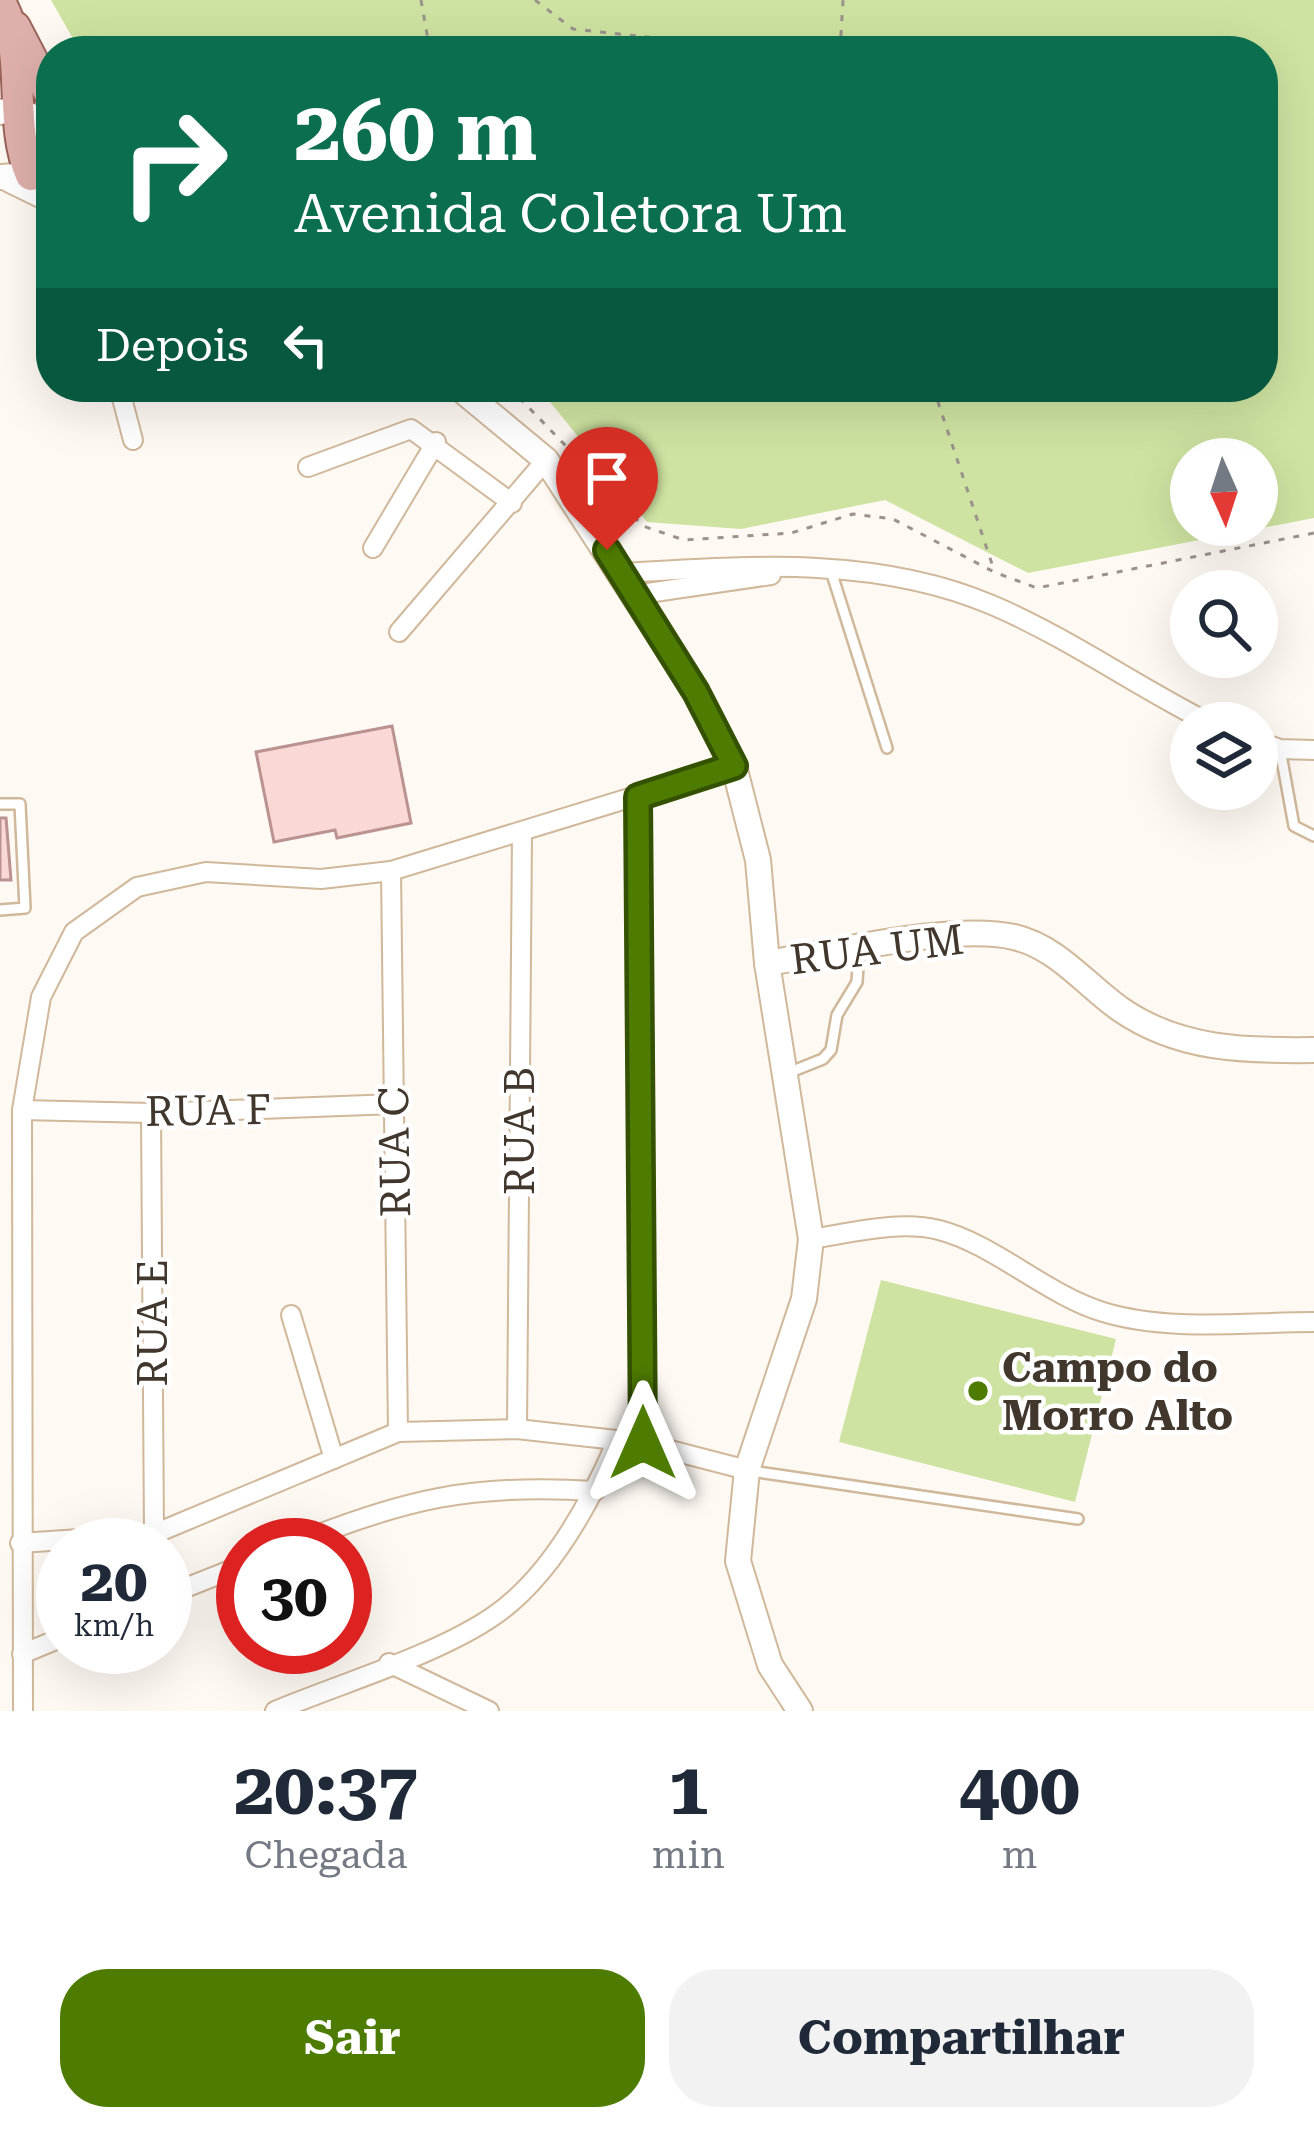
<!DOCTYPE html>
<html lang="pt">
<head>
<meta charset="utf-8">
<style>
	:root { --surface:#fff; --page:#f2f2f3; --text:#1f2937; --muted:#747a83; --accent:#4e7c02 }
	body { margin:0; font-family:"Roboto Serif",serif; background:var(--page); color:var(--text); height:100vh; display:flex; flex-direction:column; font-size:45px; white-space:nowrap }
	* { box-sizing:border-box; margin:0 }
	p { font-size:39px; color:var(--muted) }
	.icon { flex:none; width:66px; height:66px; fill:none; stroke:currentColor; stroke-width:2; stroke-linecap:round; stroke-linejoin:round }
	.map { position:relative; height:1711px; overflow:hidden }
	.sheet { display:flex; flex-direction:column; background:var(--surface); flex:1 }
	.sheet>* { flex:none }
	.banner { position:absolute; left:36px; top:36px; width:1242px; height:366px; border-radius:48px; box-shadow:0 12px 48px #0002; background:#0b6e4f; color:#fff; overflow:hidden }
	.needle { width:78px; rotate:177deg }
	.controls { position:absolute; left:1170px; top:438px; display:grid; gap:24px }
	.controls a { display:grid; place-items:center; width:108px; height:108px; border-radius:50%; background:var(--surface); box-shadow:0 12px 48px #0002; font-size:60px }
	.speed { position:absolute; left:36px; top:1518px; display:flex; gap:24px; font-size:60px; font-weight:700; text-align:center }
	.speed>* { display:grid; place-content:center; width:156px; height:156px; border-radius:50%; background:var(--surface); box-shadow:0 12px 48px #0002; line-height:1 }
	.speed small { font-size:30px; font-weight:400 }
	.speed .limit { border:18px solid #d22; background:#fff; color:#111 }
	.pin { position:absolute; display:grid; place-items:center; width:102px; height:102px; color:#fff; margin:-123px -51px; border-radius:50% 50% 50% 0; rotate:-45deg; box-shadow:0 0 12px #0007 }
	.pin .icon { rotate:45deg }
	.me { position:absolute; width:132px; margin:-66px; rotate:0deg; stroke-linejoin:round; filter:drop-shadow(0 0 9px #0008) }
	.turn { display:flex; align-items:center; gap:42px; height:252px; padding:0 60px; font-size:54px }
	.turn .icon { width:156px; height:156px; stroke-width:2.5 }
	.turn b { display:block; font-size:84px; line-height:102px }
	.then { display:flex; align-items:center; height:114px; padding:0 60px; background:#0003; gap:24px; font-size:45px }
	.eta { display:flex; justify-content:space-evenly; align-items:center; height:204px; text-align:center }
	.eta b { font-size:72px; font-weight:700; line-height:84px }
	.primary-button { display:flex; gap:24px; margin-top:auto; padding:24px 60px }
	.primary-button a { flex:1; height:138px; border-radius:48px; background:var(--accent); color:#fff; font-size:48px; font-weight:700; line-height:138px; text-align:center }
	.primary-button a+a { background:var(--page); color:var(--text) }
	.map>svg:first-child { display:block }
	.green { fill:#cee3a1; fill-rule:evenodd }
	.building { fill:#f9d8d6; stroke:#b99291; stroke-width:3 }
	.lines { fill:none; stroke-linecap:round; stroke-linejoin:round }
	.service-casing { stroke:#d0b89b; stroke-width:14 }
	.minor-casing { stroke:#d0b89b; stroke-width:22 }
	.tertiary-casing { stroke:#d0b89b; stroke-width:28 }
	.primary-casing { stroke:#99635a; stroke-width:34 }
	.path { stroke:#9b938b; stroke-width:3; stroke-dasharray:6 9; stroke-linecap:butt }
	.service { stroke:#fff; stroke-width:9 }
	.minor { stroke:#fff; stroke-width:18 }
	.tertiary { stroke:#fff; stroke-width:24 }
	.primary { stroke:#dfb0ab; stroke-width:30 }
	.route-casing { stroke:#335101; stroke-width:30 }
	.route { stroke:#4e7c02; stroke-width:21 }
	.poi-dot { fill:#4e7c02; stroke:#fff; stroke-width:4.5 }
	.labels { text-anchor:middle; stroke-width:9; stroke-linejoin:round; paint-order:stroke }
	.street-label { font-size:42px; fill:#41372c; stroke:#fff }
	.poi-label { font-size:42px; font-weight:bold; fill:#41372c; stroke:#fff; text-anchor:start }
</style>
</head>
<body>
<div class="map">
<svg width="1314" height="1711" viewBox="0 0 1314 1711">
	<rect width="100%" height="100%" fill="#fef9f3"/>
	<g class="green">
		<path d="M51 0H1314V518L1028 573 885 500 741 529 647 522 538 387H1263V51H80ZM1191 459H1257V525H1191Z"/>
		<polygon points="881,1280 1116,1339 1075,1502 839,1442"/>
	</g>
	<g class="building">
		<polygon points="392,726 411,823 337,838 335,830 274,842 256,752"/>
		<polygon points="0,818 6,818 11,880 0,880"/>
	</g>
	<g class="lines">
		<defs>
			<g id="service">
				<polyline points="831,571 887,748"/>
				<polyline points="1280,749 1294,826 1314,836"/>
				<polyline points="0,804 20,804 25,908 0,910"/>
				<polyline points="788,1073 823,1059 831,1050 837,1015 857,982 859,949"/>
				<polyline points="751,1471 1078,1519"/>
			</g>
			<g id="minor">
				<polyline points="119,387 133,440"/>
				<polyline points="308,467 411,429 512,503"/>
				<polyline points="373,548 436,442"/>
				<path d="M622 573C746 566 875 555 992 605 1067 637 1136 686 1209 723"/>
				<polyline points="634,595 771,575"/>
				<polyline points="399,632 546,460"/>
				<polyline points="1257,741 1280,749 1314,750"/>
				<polyline points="638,797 643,1443"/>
				<polyline points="391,871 398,1432"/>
				<polyline points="22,1110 151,1113 395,1104"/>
				<polyline points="151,1113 154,1534"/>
				<path d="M811 1239C852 1233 898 1220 939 1230 994 1244 1045 1294 1103 1312 1168 1332 1246 1322 1314 1322"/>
				<polyline points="291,1315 334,1459"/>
				<polyline points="517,1429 522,834"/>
				<polyline points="20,1543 154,1534 398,1432 517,1429 643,1443 747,1470"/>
				<path d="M291 1545C404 1499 473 1483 595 1491"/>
				<polyline points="165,1596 243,1565"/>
				<polyline points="22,1654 63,1637"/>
				<polyline points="389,1663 489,1711"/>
				<polyline points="23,1711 22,1110 41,997 74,932 137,887 206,872 321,879 391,871 734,766"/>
				<path d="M275 1711C341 1683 438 1655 495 1615 551 1576 590 1503 616 1443"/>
			</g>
			<g id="tertiary">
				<path d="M0 112C28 107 46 120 48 149L31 175 0 177"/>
				<polyline points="10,180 51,200"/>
				<polyline points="458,387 546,460 696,692 734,766 758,860 767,963 811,1239 804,1299 747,1470 738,1561 770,1665 800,1711"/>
				<path d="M767 963C833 953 952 923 1014 937 1057 947 1085 984 1120 1009 1179 1050 1245 1051 1314 1050"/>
			</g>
			<g id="primary">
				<path d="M0 2C29 52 7 121 31 175"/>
				<polyline points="15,27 51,96"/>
			</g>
		</defs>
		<use href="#service" class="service-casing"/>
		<use href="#minor" class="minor-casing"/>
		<use href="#tertiary" class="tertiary-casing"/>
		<use href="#primary" class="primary-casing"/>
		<g class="path">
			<polyline points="421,0 430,51"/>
			<polyline points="535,0 573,29 684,41 695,51"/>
			<polyline points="840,51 843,0"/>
			<polyline points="509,387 643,526 684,540 791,533 853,514 893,519 994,572 1037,588 1314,533"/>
			<polyline points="933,387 994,570"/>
		</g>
		<use href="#service" class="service"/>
		<use href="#minor" class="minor"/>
		<use href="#tertiary" class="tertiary"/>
		<use href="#primary" class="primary"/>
	</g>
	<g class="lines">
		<defs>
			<polyline id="route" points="607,550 696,692 734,766 638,797 643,1443"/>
		</defs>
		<use href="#route" class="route-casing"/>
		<use href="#route" class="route"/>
	</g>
	<circle class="poi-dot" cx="978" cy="1391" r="12"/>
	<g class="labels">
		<g class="street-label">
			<text transform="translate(877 949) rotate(-7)" y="15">RUA UM</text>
			<text transform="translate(208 1110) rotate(-1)" y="15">RUA F</text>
			<text transform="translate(519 1131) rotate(-90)" y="15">RUA B</text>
			<text transform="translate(394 1152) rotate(-91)" y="15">RUA C</text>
			<text transform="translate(152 1323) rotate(-90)" y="15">RUA E</text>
		</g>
		<g class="poi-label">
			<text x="1002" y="1382">Campo do<tspan x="1002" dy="48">Morro Alto</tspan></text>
		</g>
	</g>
</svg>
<div class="controls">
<a><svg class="needle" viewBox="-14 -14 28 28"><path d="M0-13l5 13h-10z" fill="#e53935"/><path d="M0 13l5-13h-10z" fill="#747a83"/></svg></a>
<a><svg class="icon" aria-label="search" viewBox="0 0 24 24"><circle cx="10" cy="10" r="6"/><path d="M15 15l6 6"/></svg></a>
<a><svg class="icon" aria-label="layers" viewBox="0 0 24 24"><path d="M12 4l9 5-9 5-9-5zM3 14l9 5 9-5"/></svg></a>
</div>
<div class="speed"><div>20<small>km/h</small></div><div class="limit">30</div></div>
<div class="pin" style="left:607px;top:550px;background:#d93025"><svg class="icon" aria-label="arrive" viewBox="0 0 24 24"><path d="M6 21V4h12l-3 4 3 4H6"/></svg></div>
<svg class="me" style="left:643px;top:1443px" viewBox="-20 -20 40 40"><path d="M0-17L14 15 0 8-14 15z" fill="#4e7c02" stroke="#fff" stroke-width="4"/></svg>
<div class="banner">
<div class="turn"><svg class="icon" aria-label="right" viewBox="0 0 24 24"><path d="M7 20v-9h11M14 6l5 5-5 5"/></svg><div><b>260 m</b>Avenida Coletora Um</div></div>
<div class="then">Depois<svg class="icon" aria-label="left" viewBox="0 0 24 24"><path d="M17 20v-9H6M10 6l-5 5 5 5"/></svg></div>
</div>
</div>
<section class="sheet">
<div class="eta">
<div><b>20:37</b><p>Chegada</p></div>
<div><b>1</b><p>min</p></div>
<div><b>400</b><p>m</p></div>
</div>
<div class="primary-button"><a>Sair</a><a>Compartilhar</a></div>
</section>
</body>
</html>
